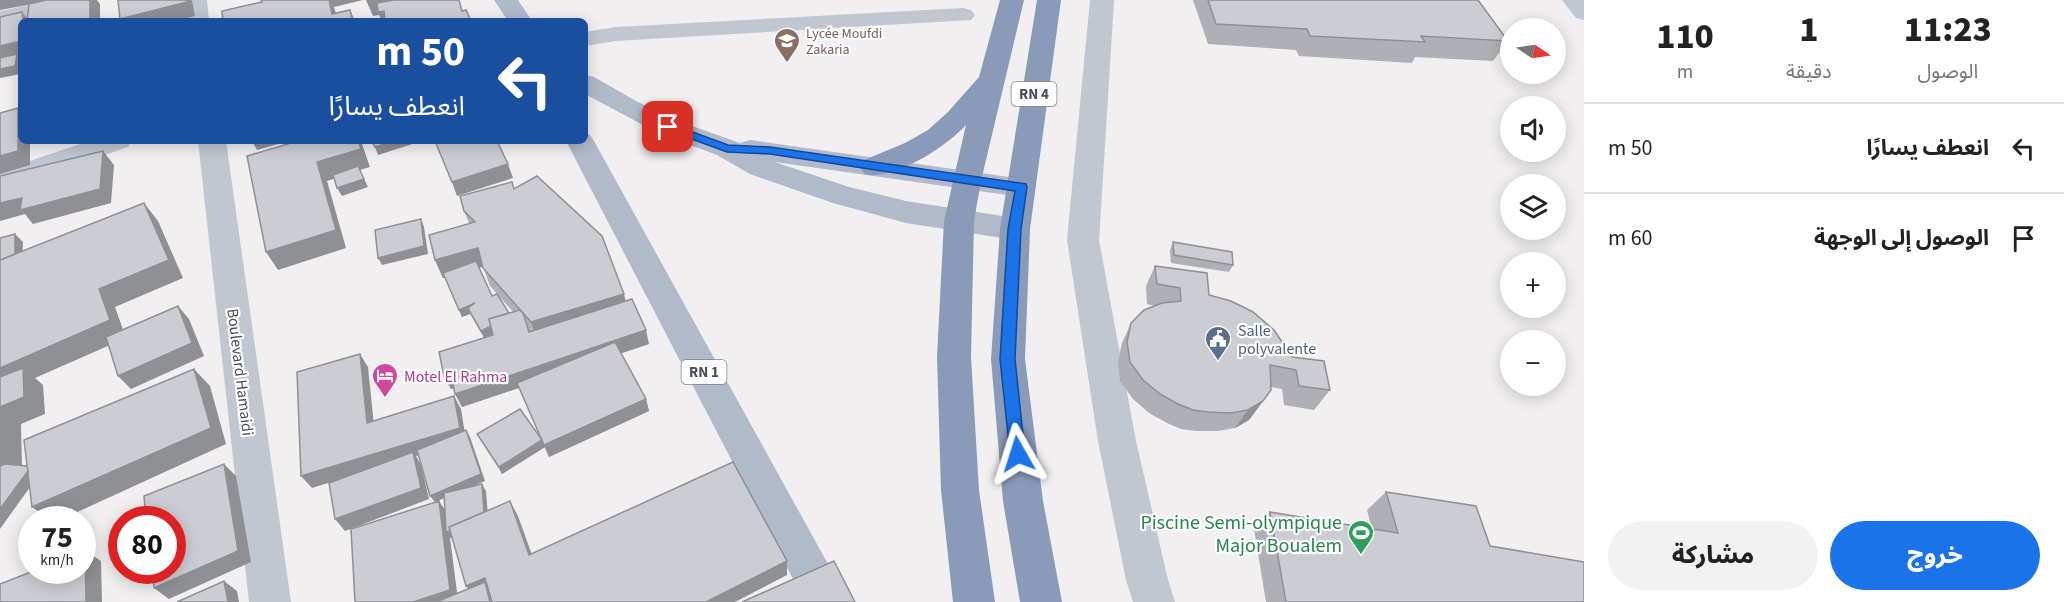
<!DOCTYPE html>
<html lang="ar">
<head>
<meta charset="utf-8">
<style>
	:root { --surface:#fff; --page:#f2f2f2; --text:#222; --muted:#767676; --line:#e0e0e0; --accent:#1a73e8 }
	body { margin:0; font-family:"Source Sans 3","Noto Sans Arabic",sans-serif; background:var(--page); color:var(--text); direction:rtl; height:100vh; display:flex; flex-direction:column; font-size:22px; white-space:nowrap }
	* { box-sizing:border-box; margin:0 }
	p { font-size:20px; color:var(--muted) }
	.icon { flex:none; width:33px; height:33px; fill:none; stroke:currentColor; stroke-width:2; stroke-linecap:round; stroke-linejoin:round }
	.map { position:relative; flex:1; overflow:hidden; direction:ltr }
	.drawer { display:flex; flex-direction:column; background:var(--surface); width:480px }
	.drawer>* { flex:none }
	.hud { position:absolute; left:18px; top:18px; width:570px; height:126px; border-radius:9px; box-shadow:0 3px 15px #0003; direction:rtl; background:#1a4fa0; color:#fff; overflow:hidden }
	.needle { width:39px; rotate:103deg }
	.controls { position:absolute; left:1500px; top:18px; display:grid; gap:12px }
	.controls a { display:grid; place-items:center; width:66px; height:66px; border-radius:50%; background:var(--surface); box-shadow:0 3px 15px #0003; font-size:30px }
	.speed { position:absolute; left:18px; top:506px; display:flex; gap:12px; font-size:30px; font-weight:700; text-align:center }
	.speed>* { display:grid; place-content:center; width:78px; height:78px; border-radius:50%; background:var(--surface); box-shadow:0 3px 15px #0003; line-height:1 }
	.speed small { font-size:15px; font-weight:400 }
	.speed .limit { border:9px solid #d22; background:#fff; color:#111 }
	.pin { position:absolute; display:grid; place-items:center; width:51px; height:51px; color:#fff; margin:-26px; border-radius:12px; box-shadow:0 3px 9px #0006 }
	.me { position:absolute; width:66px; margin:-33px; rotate:354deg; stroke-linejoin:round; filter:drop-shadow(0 0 4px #0008) }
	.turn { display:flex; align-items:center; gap:21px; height:126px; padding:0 24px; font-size:27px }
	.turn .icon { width:78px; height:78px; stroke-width:2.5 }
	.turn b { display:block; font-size:42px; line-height:51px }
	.eta { display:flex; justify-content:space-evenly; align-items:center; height:102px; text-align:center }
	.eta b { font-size:36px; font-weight:800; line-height:42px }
	.action { display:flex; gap:12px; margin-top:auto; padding:12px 24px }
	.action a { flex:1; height:69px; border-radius:36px; background:var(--accent); color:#fff; font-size:24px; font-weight:800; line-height:69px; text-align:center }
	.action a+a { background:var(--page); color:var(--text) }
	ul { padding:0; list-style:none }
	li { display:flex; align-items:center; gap:18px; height:90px; padding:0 24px; border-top:2px solid var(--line) }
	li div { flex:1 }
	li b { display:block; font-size:22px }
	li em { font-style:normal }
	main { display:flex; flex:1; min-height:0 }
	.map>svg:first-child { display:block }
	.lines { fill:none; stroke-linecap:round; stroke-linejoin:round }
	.minor { fill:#c0c7d0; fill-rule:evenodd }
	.major { fill:#b1bacb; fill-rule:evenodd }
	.highway { fill:#8a9bba; fill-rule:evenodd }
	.wall { fill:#afb0b5; fill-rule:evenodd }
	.shaded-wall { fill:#8f9094 }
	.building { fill:#cccdd3; stroke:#8f9094; stroke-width:1.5 }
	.route { fill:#1a73e8; stroke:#114b97; stroke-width:1.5 }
	.labels { text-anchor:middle; stroke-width:4.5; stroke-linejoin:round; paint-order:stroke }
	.far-education-label { font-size:14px; fill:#785e54; stroke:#fff; text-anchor:start }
	.shield { fill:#fff; stroke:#7f848c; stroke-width:1.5 }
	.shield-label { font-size:15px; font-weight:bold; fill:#484f5b }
	.service-label { font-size:16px; fill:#4e5e75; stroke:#fff; text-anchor:start }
	.street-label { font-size:16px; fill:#484f5b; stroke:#fff }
	.hotel-label { font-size:16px; fill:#b23c85; stroke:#fff; text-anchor:start }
	.near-leisure-label { font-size:20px; fill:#27864d; stroke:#fff; text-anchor:end }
</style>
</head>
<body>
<main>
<section class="drawer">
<div class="eta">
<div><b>11:23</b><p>الوصول</p></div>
<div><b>1</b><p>دقيقة</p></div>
<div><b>110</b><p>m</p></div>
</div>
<ul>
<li><svg class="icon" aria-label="left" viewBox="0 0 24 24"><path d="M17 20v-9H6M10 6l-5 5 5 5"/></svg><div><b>انعطف يسارًا</b></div><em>50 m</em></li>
<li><svg class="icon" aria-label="arrive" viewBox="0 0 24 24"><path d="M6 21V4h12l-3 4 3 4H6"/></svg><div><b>الوصول إلى الوجهة</b></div><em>60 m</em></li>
</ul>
<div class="action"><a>خروج</a><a>مشاركة</a></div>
</section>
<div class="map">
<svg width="1584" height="602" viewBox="0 0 1584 602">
	<rect width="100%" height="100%" fill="#f1efef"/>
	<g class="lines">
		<g class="minor">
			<polygon points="51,0 97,0 93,5 0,25 0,11"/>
			<polygon points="183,0 207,0 209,21 185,21"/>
			<polygon points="1090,0 1114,0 1099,240 1136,441 1168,580 1175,602 1133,602 1126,580 1098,441 1067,240"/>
			<polygon points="1562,0 1584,0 1584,20 1576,18"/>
			<polygon points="963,8 971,10 975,15 971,20 616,41 585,46 585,32 616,27"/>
			<polygon points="89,141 132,141 128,147 0,191 0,171"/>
			<polygon points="198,141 226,141 291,602 249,602"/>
		</g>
		<g class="major">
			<polygon points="494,0 518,0 532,21 508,21"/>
			<polygon points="585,75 594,77 636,101 678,121 740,143 750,140 1031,180 1036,187 1031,194 1021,197 775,162 849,187 906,201 1015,218 1026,221 1030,229 1026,237 1015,240 906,223 833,203 750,174 717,155 658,133 585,94"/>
			<polygon points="585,133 590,135 594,141 849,602 805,602 566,141 585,141"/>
		</g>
		<g class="highway">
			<path d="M1000 0H1024L981 181 974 221 971 357 979 490 995 602H953L941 490 937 357 944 221 966 125C947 146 893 182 864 174L860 167 864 160 905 143 928 130 948 112 979 77Z"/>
			<polygon points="1037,0 1061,0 1030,229 1025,359 1043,501 1062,602 1020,602 1003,501 991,359 1000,229"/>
		</g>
	</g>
	<g class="wall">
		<polygon points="1193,0 1478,0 1508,41 1493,61 1415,57 1412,63 1299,56 1296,50 1208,44"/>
		<path d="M514 189 626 301 649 344 621 353 646 399 649 411 549 457 545 447 502 474 477 434 541 439 519 388 462 407 454 388 451 389 444 376 484 338 470 314 462 317 445 277 443 278 435 260 469 223 464 211ZM483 267 490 286 513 312 509 313 492 296 479 268Z"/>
		<polygon points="1173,242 1233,265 1229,272 1171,263 1170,250"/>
		<polygon points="1155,266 1209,295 1292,357 1330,390 1314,410 1284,405 1282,389 1271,387 1263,401 1249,420 1235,428 1218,431 1196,431 1181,429 1167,423 1149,413 1133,399 1120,381 1118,361 1122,343 1131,323 1155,306 1147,304 1146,286"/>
		<polygon points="1386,492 1490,546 1584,602 1266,602 1254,529 1270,512 1372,529 1367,510"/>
	</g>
	<g class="shaded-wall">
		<polygon points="0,0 54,0 0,10"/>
		<polygon points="90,0 97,0 100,4 100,21 90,21"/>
		<polygon points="187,0 192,0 195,16 175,21 121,21 120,19"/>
		<polygon points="329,0 363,0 334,7 338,21 350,10 355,21 335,21 332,14"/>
		<polygon points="366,0 444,0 388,21 382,21 379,15 373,16"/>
		<polygon points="22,12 29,21 23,21"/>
		<polygon points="21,41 21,57 20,58 21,59 21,74 0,78 0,46"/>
		<polygon points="18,108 21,112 21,141 30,141 30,165 0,174 0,156"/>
		<polygon points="252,141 289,141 257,150"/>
		<polygon points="358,141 361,141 370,167 360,170 368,187 342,196 337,188 360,170 327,181 346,248 278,270 266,252 317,162"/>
		<polygon points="394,141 422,141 378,155 375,147"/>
		<polygon points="103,151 114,165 111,203 33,224 25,214 0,221 0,203"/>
		<polygon points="508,164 513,178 457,196 452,182"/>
		<polygon points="144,203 158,221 183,278 115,307 126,338 35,378 43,385 45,414 21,424 22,467 0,477 0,368 99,289"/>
		<polygon points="421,219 424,227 428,254 382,265 378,258"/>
		<polygon points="15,234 23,242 22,263 0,270"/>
		<polygon points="478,248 485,266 443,278 435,260"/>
		<polygon points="624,294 628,312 538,340 531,322"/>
		<polygon points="475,303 468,308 470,314 462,317 459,310"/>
		<polygon points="178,306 189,319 204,356 131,389 118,376"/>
		<polygon points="512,317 515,324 484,338 481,331"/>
		<polygon points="646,330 649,344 462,407 455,394"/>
		<polygon points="360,354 368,367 375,435 367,423"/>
		<polygon points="194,369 210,386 226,444 62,519 49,519 32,507"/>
		<polygon points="451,374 457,387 451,389 444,376"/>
		<polygon points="454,396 461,409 466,440 416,456 421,465 429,499 345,531 335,519 414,456 312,488 301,476"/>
		<polygon points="646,399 649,411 549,457 542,441"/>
		<polygon points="1263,401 1249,420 1235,428 1248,410"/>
		<polygon points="466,430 470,437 485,481 435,502 430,496"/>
		<polygon points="542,441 545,447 502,474 499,467"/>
		<polygon points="224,464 236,476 251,562 169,599 154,588"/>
		<polygon points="31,466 40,473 0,529 0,509"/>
		<polygon points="482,484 486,491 489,529 450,538 458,600 452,602 413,602 439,501 447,513"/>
		<polygon points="510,501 518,516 537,569 529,555"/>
		<polygon points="85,550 101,561 102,602 86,602"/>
		<polygon points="787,561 787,575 735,602 706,602"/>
		<polygon points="485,578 494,602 476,600 466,586"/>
		<polygon points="224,581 237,591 239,602 228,602"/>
	</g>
	<g class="building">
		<polygon points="46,0 90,0 90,21 27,21 29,4"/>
		<polygon points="118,0 187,0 187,2 120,19"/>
		<polygon points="261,0 329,0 332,14 350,10 352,18 337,21 223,21 222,11 262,2"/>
		<polygon points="394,0 459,0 462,11 466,10 471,21 423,21 429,19 420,21 385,21 384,11 378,12 377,3"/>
		<polygon points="1208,0 1478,0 1508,41 1421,36 1425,42 1310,36 1307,29 1216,24"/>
		<polygon points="22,12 23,21 21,21 21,41 0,46 0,17"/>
		<polygon points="171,17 172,21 156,21"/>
		<polygon points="17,54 15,66 0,69 0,58"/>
		<polygon points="18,108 18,151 0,156 0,113"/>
		<polygon points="298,141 358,141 361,149 317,162 336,230 266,252 247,156"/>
		<polygon points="372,141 394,141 375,147"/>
		<polygon points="435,141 497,141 508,164 452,182"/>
		<polygon points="103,151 100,189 20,210 22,198 0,203 0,176"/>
		<polygon points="358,166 364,179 337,188 333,175"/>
		<polygon points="537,176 602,236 624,294 531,322 483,268 478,248 435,260 429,235 475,222 464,211 460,196 512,182 514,189"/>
		<polygon points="144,203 169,260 99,289 110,320 0,368 0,260"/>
		<polygon points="421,219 424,246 378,258 375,230"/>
		<polygon points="15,234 15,254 0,260 0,238"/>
		<polygon points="1173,242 1232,252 1233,265 1174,255"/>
		<polygon points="476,261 492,296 497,294 509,313 489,319 491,326 481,331 468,308 475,303 459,310 443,273"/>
		<polygon points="1155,266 1207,273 1209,295 1231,301 1253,312 1274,330 1292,357 1324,361 1330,390 1299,386 1296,370 1270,365 1271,390 1263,401 1248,410 1231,413 1208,412 1193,410 1178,404 1160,394 1143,380 1130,362 1127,342 1131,323 1144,310 1162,303 1181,301 1180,288 1157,284"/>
		<polygon points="632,299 646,330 455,394 451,374 444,376 439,352 493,335 489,319 520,310 523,313 529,332"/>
		<polygon points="178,306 192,343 118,376 106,337"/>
		<polygon points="615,342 646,399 544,445 517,383"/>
		<polygon points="360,354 367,423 454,396 460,428 301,476 297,372"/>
		<polygon points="23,368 24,397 0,407 0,377"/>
		<polygon points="194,369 211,428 32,507 24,440"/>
		<polygon points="520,409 542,440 499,467 477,434"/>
		<polygon points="0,418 1,451 0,452"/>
		<polygon points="466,430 481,474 430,496 417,450"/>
		<polygon points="413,452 421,488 335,519 329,483"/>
		<polygon points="733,462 787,561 706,602 492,602 485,578 466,586 449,527 510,501 529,555"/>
		<polygon points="5,464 27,466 28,471 0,509 0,466"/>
		<polygon points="224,464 238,551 154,588 152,570 172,570 172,519 146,519 144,496"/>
		<polygon points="482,484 484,512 449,527 450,531 446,532 444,493"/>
		<polygon points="1386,492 1476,506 1490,546 1584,562 1584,602 1286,602 1270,512 1398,533"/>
		<polygon points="439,501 450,590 413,602 355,602 351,529"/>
		<polygon points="85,550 86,602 0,602 0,584 36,570 82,570 82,551"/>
		<polygon points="834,561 855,602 742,602"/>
		<polygon points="224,581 228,602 177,602"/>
		<polygon points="485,582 490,602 436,602"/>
	</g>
	<polygon class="route" points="668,123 728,145 770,147 1026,184 1027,187 1021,229 1015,359 1025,454 1023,458 1018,460 1012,458 1010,454 1000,359 1008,229 1015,191 770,154 727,152 664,129 664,124"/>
	<defs>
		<symbol id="school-pin" viewBox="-11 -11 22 30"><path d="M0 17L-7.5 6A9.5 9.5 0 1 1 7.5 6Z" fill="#8d6e63" stroke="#fff"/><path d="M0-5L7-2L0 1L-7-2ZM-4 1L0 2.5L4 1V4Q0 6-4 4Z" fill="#fff"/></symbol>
		<symbol id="civic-pin" viewBox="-11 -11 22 30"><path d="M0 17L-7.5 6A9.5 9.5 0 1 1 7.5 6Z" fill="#5c6f8a" stroke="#fff"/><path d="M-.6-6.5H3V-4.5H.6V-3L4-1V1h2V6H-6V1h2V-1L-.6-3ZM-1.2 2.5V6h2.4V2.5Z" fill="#fff"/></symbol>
		<symbol id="hotel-pin" viewBox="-11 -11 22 30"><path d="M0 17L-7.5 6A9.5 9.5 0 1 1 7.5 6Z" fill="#d1479c" stroke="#fff"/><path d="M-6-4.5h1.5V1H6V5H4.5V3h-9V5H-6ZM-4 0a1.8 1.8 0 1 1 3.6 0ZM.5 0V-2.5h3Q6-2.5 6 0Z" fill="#fff"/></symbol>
		<symbol id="stadium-pin" viewBox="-11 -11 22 30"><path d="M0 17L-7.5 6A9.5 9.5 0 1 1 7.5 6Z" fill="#2e9e5b" stroke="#fff"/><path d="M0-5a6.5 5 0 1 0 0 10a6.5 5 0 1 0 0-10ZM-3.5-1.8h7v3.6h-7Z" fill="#fff"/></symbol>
	</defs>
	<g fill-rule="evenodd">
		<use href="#school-pin" x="772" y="26" width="30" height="40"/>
		<use href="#civic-pin" x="1203" y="324" width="30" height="40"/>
		<use href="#hotel-pin" x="370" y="361" width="30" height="40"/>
		<use href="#stadium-pin" x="1346" y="518" width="30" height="40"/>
	</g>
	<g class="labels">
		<g class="far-education-label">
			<text x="806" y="38">Lycée Moufdi<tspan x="806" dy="16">Zakaria</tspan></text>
		</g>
		<g class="shield">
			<rect x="1011.5" y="82" width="45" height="24" rx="4.5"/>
			<rect x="681.5" y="360" width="45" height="24" rx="4.5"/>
		</g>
		<g class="shield-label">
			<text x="1034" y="99">RN 4</text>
			<text x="704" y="377">RN 1</text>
		</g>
		<g class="service-label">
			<text x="1238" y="336">Salle<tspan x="1238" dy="18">polyvalente</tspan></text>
		</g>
		<g class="street-label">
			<text transform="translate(241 372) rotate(83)" y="6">Boulevard Hamaidi</text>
		</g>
		<g class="hotel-label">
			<text x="404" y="382">Motel El Rahma</text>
		</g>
		<g class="near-leisure-label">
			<text x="1342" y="529">Piscine Semi-olympique<tspan x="1342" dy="23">Major Boualem</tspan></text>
		</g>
	</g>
</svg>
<div class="controls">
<a><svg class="needle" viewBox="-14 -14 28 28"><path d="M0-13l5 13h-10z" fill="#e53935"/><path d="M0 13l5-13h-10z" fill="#767676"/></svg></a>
<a><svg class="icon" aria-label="sound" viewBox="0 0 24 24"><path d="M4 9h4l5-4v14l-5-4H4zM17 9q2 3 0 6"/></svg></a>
<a><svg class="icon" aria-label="layers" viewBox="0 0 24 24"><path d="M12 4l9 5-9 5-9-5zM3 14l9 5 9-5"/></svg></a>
<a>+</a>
<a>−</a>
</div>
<div class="speed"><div>75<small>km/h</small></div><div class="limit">80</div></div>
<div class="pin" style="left:668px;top:127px;background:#d93025"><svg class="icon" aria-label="arrive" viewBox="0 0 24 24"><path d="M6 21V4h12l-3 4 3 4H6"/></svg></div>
<svg class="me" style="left:1018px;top:454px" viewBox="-20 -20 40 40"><path d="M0-17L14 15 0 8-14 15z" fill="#1a73e8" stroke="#fff" stroke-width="4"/></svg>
<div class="hud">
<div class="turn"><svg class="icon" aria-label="left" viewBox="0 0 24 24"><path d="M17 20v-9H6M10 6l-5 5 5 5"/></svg><div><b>50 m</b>انعطف يسارًا</div></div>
</div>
</div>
</main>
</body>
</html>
